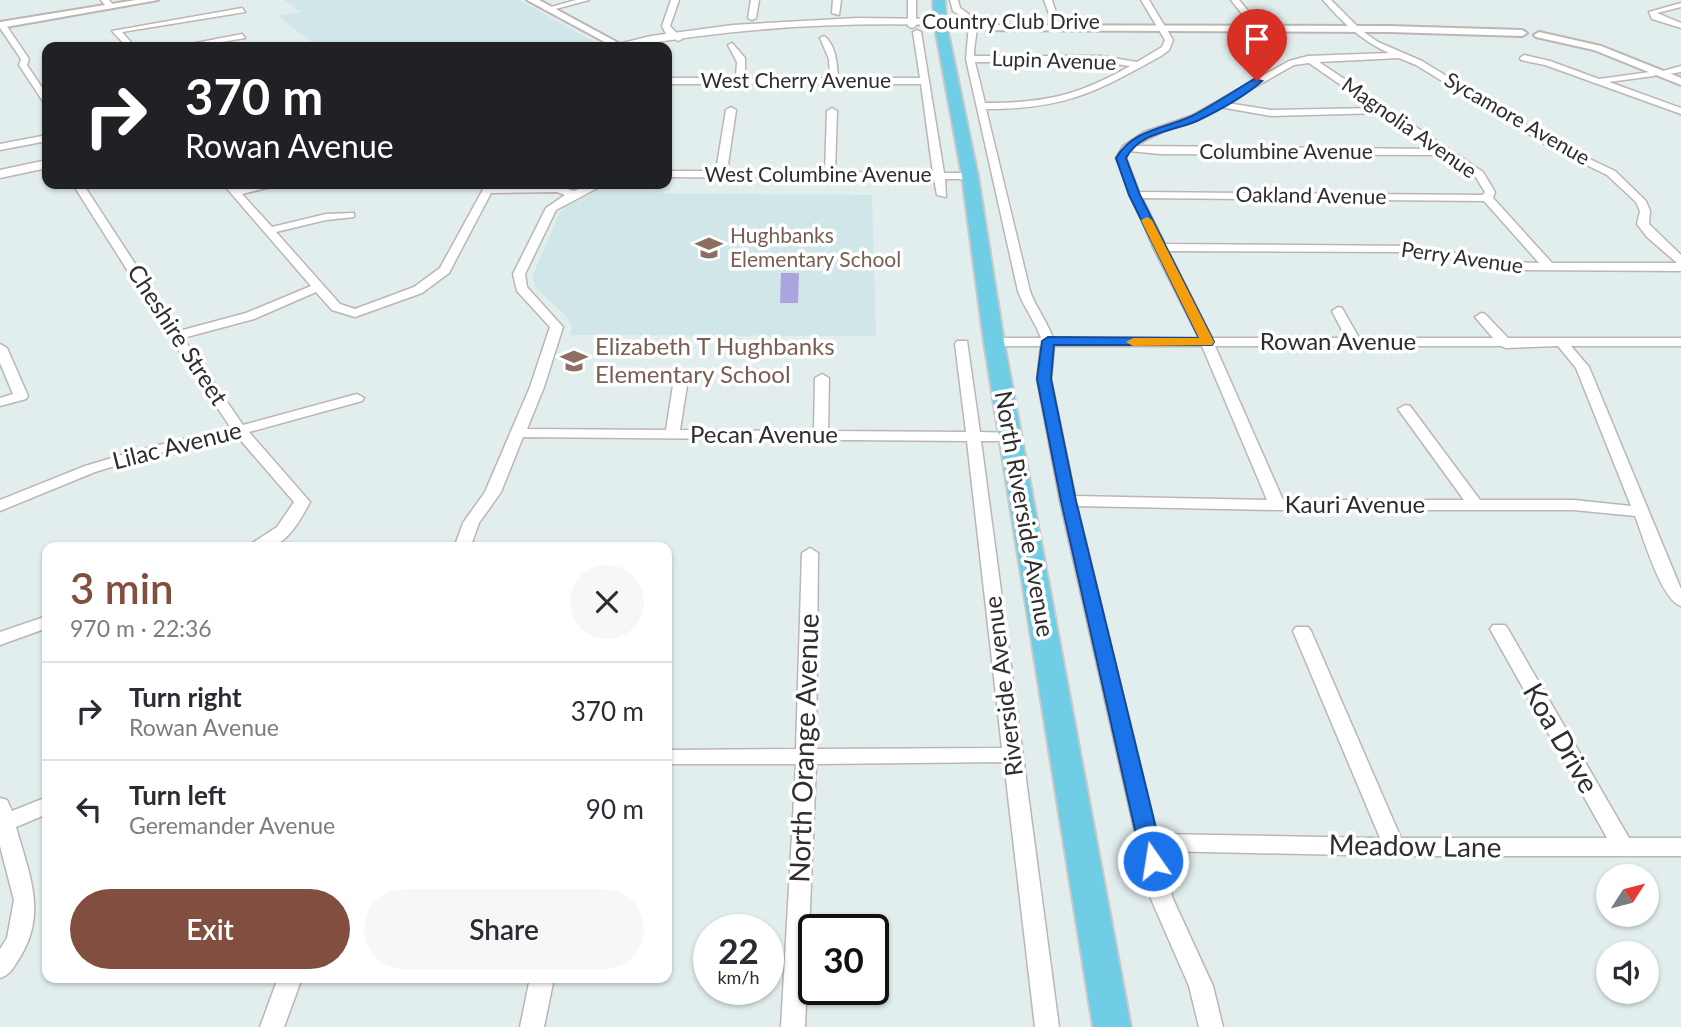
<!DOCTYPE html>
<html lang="en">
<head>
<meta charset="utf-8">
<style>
	:root { --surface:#fff; --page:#f7f7f7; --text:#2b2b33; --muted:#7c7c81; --line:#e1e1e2; --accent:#824e40 }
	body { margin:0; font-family:Lato,sans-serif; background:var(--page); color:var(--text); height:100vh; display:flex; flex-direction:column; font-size:26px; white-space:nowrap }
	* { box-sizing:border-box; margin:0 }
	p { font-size:23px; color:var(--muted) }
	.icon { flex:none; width:38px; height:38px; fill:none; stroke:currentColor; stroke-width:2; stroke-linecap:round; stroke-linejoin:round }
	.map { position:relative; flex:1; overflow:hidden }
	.drawer { position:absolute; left:42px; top:542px; width:630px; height:441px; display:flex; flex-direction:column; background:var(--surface); border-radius:14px; box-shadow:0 2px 5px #0004 }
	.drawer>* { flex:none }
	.hud { position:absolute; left:42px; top:42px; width:630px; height:147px; border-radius:14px; box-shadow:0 2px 5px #0004; background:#202124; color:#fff; overflow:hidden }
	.needle { width:46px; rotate:54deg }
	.buttons { position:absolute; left:1596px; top:864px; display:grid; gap:14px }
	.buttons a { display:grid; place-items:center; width:63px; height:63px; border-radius:50%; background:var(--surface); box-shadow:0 2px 5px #0004; font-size:35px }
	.speed { position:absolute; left:693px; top:914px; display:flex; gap:14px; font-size:35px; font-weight:700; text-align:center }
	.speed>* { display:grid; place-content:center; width:91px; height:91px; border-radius:50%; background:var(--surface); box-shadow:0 2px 5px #0004; line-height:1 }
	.speed small { font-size:18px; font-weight:400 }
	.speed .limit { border:4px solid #111; border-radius:10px; background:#fff; color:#111 }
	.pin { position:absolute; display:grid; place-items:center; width:60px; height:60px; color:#fff; margin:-72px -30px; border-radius:50% 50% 50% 0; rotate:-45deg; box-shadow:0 0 7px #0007 }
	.pin .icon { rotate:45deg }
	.me { position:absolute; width:77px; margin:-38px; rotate:347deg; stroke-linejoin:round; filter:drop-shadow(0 0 5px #0008) }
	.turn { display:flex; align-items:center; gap:24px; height:147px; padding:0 28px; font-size:32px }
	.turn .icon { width:91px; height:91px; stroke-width:2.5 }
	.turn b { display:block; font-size:49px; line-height:60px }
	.round { display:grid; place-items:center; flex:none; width:74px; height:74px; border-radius:37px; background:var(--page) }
	.headline { display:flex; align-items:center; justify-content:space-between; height:119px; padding:0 28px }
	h1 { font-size:42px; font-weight:600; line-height:52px; color:var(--accent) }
	.primary-button { display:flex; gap:14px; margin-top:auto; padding:14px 28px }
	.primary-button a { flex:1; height:80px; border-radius:42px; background:var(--accent); color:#fff; font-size:28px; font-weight:600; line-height:80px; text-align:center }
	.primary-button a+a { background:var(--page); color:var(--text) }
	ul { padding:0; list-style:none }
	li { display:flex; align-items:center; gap:21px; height:98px; padding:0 28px; border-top:2px solid var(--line) }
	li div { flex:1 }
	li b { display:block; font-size:26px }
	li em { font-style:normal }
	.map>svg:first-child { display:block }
	.education { fill:#d0e6e9 }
	.green { fill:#aaa4df }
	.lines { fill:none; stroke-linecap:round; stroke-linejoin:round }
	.minor-casing { stroke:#bdb5b2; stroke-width:3 }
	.tertiary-casing { stroke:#bdb5b2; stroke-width:4 }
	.secondary-casing { stroke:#bdb5b2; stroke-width:3 }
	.primary-casing { stroke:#c9c9c9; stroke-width:4 }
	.minor { fill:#fff; fill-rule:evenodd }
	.tertiary { fill:#fff; fill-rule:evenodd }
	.secondary { fill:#fff; fill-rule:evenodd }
	.primary { fill:#6fcde6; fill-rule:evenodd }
	.route { fill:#1a73e8; stroke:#114b97; stroke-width:2 }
	.slow { fill:#f59e0b }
	.labels { text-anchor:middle; stroke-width:7; stroke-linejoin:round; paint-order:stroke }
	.far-street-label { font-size:21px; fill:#2e2e2e; stroke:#fff }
	.far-education-label { font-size:21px; fill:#785e54; stroke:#fff; text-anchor:start }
	.street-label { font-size:24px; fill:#2e2e2e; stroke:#fff }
	.education-label { font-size:24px; fill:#785e54; stroke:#fff; text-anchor:start }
	.near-street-label { font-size:28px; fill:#2e2e2e; stroke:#fff }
</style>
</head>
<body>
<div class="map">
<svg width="1681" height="1027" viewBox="0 0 1681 1027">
	<rect width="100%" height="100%" fill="#e2eeee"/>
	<g class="education">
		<polygon points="284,0 519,0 597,43 583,47 318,47 278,16 301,12"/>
		<polygon points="594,193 872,195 876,336 571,335 572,325 566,316 536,288 532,277 560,212 567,205"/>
	</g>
	<polygon class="green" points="781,273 799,273 798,303 780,303"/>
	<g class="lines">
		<defs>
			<g id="minor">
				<polygon points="101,0 109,0 115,7 108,9"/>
				<polygon points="576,0 589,0 548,11 544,9"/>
				<polygon points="671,0 679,0 670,26 682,39 678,41 666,34 662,26"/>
				<polygon points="751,0 759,0 756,18 752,20 748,18"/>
				<polygon points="833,0 841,0 839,15 832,13"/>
				<polygon points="908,0 916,0 916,26 912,28 908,26"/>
				<path d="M950 0H958L960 8C985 23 974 32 974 56H1101L1137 62 1162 47 1165 40 1141 0H1149L1173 40 1169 50 1161 56C1094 93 1065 109 986 109L1030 291C1036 308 1047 321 1053 338H1199L1153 247 1116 158 1123 146 1144 132 1191 116 1289 61 1308 56 1389 53C1362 41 1342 22 1323 0H1331L1361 30 1378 42 1422 61 1554 142 1615 171 1646 201 1650 211 1649 224 1681 255V271L1506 270 1413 252 1168 251 1212 338H1346L1332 311 1338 307 1342 308 1359 338H1493L1475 317 1481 313 1485 314 1508 338H1681V346H1571L1589 367 1681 589V606C1661 600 1643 536 1635 516L1574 510H1277L1077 506 1157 834 1380 838 1293 631 1296 627H1308L1311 631 1401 838H1607L1490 629 1493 625H1505L1508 629 1629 838H1681V856H1394L1161 851 1173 899 1213 986 1223 1027H1199L1189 986 1151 899 1137 842 1060 501 1037 379 1041 346H994L988 342 994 338H1041C1035 321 1024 308 1018 291L966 59 969 25 962 16 953 11ZM1399 58 1416 65 1548 146 1607 175 1636 202 1640 211 1637 224 1647 237 1677 263H1552L1493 198 1495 192 1483 172 1319 62ZM975 62H1101L1130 66C1077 96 1045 103 985 103ZM1309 63 1374 108 1271 110 1227 103 1294 65ZM1220 107 1271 116 1382 113 1435 149 1136 146C1161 129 1193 123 1220 107ZM1129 151 1160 154 1444 155 1475 176 1485 192 1483 195 1139 192 1126 158ZM1142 198 1484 201 1539 263 1506 262 1413 246 1165 244ZM1054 346H1202L1267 500 1075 496 1051 379ZM1215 346H1501L1506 348 1558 346 1576 368 1631 506 1574 500H1480L1410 406 1405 405 1398 409 1464 500H1283Z"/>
				<polygon points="1044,0 1052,0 1061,29 1054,27"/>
				<polygon points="1231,0 1239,0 1261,26 1261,30 1255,30"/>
				<polygon points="1681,3 1681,7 1657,13 1681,23 1681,28 1652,19 1649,12"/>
				<polygon points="242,8 245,12 122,32 135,47 127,47 112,31"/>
				<polygon points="0,22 4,22 29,59 27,65 47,95 47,104 44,103 19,65 21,59 0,28"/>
				<path d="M917 30 921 32 944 173H970L975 176 970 179H945L946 197 937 195 934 179 667 177V171H716L726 110 731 107 736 110 727 171 825 172 827 111 832 108 837 111 835 172 933 173 921 84H667V78H736L737 62 728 45 732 43 745 58V78H830L829 59 820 38 824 36C836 45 837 64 838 78H920L913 32Z"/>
				<polygon points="242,34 245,38 192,47 175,47"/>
				<polygon points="1524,55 1550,61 1599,79 1657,71 1658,73 1654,76 1609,82 1681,108 1681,114 1545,65 1521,60 1520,58"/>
				<polygon points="1681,66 1681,72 1663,75 1659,72"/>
				<polygon points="47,135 47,141 0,150 0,144"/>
				<path d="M75 184H83L179 331 246 313 311 286 223 184H233L237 188 258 184H276L275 186 242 194 272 227 326 214 354 213V217L326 220 276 232 340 304 355 309 414 287 440 268 486 184H496L495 187 558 186 574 191 592 184H605L556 210 525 274 527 287 563 327 544 387 527 429 666 430 674 379 681 375 688 379 680 430 814 431 815 378 822 374 829 378 828 431 966 432 955 344 957 341H967L980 432 1012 433 1019 437 1012 441H981L1059 1027H1035L1004 762 816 764 805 1027H781L796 764H667V750L796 749 802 553 810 548 818 553 816 749 1002 748 967 441 523 437 501 492 479 523 470 548H454L463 523 485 492 530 387 550 327 517 291 513 274 546 208 565 195 557 192 491 193 449 273 422 293 355 317 332 310 316 292 254 319 183 338 243 425 357 394 364 398 362 401 249 432 310 502C301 519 288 543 268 548 261 549 252 548 245 548L277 527 294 502 236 435 147 456 95 472 0 511V500L85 466 138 450 231 428 169 336 74 186Z"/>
				<polygon points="0,344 7,348 28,396 26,399 0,406 0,398 13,394 0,363"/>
				<polygon points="47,616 47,628 0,645 0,632"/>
				<path d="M47 797V814L16 827C29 874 48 914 19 959 13 968 10 975 0 978V949L7 938 14 900 0 846V798L7 800 12 811Z"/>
				<polygon points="278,978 302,978 284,1027 260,1027"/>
				<polygon points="530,978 554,978 544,1027 520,1027"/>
			</g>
			<g id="tertiary">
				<polygon points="136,0 158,0 0,28 0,22"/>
				<polygon points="527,0 539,0 624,46 614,47"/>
				<polygon points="938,25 1389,26 1522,30 1527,33 1522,36 1389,32 941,30 936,27"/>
				<polygon points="1539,32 1601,46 1681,78 1681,85 1594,50 1536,37 1534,35"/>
			</g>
			<g id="secondary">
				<path d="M857 18 940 19 945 22 940 25C835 22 731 28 628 47H606L651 36 733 25Z"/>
				<polygon points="47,160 47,168 0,178 0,170"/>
			</g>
			<polygon id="primary" points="933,0 945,0 946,22 978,176 1004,342 1131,1027 1093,1027 984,342 962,176 934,22"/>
		</defs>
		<use href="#minor" class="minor-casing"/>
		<use href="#tertiary" class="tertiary-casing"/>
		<use href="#secondary" class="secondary-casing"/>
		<use href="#primary" class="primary-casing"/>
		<use href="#minor" class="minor"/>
		<use href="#tertiary" class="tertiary"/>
		<use href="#secondary" class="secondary"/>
		<use href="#primary" class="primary"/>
	</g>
	<path class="route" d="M1254 79 1262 81C1245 96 1218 111 1197 121 1173 131 1140 132 1126 158L1140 195 1214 342 1212 345H1054L1051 379 1076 501 1164 861 1160 867 1153 869 1145 867 1142 861 1061 501 1037 379 1042 341 1048 337 1199 338 1129 195 1116 158C1133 129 1164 129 1192 116 1213 105 1234 91 1254 79Z"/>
	<polygon class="slow" points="1147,217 1152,220 1214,342 1212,345 1133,346 1126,342 1133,338 1199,338 1141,220"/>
	<defs>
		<symbol id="school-bare" viewBox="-9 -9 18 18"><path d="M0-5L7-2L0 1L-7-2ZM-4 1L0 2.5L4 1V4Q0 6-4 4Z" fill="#8d6e63" stroke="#fff" stroke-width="2.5" paint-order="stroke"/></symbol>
	</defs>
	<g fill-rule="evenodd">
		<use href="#school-bare" x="690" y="229" width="38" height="38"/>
		<use href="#school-bare" x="555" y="342" width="38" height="38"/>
	</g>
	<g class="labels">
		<g class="far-street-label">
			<text x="1011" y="29">Country Club Drive</text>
			<text transform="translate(1054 61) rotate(2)" y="7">Lupin Avenue</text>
			<text x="796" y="88">West Cherry Avenue</text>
			<text transform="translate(1517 119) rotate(30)" y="7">Sycamore Avenue</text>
			<text transform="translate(1409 128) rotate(35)" y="7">Magnolia Avenue</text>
			<text x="1286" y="159">Columbine Avenue</text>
			<text x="818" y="182">West Columbine Avenue</text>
			<text transform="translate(1311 196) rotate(1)" y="7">Oakland Avenue</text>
			<text transform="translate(1462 258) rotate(8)" y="7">Perry Avenue</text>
		</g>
		<g class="far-education-label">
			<text x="730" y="243">Hughbanks<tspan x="730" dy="24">Elementary School</tspan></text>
		</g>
		<g class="street-label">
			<text transform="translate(177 335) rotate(57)" y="8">Cheshire Street</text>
			<text x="1338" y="350">Rowan Avenue</text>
			<text x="764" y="443">Pecan Avenue</text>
			<text transform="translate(177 446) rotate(-14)" y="8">Lilac Avenue</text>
			<text x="1355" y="513">Kauri Avenue</text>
			<text transform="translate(1024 514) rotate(80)" y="8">North Riverside Avenue</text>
			<text transform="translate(1004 686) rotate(-97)" y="8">Riverside Avenue</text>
		</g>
		<g class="education-label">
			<text x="595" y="355">Elizabeth T Hughbanks<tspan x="595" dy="28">Elementary School</tspan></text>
		</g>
		<g class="near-street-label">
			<text transform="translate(1561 738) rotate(60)" y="10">Koa Drive</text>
			<text transform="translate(804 748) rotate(-88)" y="10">North Orange Avenue</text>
			<text transform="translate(1415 846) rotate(1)" y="10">Meadow Lane</text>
		</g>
	</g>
</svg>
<div class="buttons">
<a><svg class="needle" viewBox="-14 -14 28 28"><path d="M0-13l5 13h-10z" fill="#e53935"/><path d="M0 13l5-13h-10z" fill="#7c7c81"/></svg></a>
<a><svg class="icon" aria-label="sound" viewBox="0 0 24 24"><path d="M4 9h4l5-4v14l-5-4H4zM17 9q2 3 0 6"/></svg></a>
</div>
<div class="speed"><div>22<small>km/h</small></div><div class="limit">30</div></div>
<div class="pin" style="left:1257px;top:81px;background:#d93025"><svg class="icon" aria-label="arrive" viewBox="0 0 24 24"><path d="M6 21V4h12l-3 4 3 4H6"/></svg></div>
<svg class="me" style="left:1153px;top:861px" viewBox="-20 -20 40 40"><circle r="17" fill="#1a73e8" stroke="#fff" stroke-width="3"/><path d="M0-11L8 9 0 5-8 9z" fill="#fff"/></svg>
<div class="hud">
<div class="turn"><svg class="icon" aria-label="right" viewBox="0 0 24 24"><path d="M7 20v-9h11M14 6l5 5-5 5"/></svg><div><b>370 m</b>Rowan Avenue</div></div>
</div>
<section class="drawer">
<div class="headline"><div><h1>3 min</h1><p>970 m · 22:36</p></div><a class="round"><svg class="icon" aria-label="close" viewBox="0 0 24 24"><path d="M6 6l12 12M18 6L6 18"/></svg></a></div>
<ul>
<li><svg class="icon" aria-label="right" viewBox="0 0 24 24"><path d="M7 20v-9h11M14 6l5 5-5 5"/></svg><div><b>Turn right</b><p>Rowan Avenue</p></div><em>370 m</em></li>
<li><svg class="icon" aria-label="left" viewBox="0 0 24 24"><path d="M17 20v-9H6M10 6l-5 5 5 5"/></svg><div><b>Turn left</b><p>Geremander Avenue</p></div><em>90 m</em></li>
</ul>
<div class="primary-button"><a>Exit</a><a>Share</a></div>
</section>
</div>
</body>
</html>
